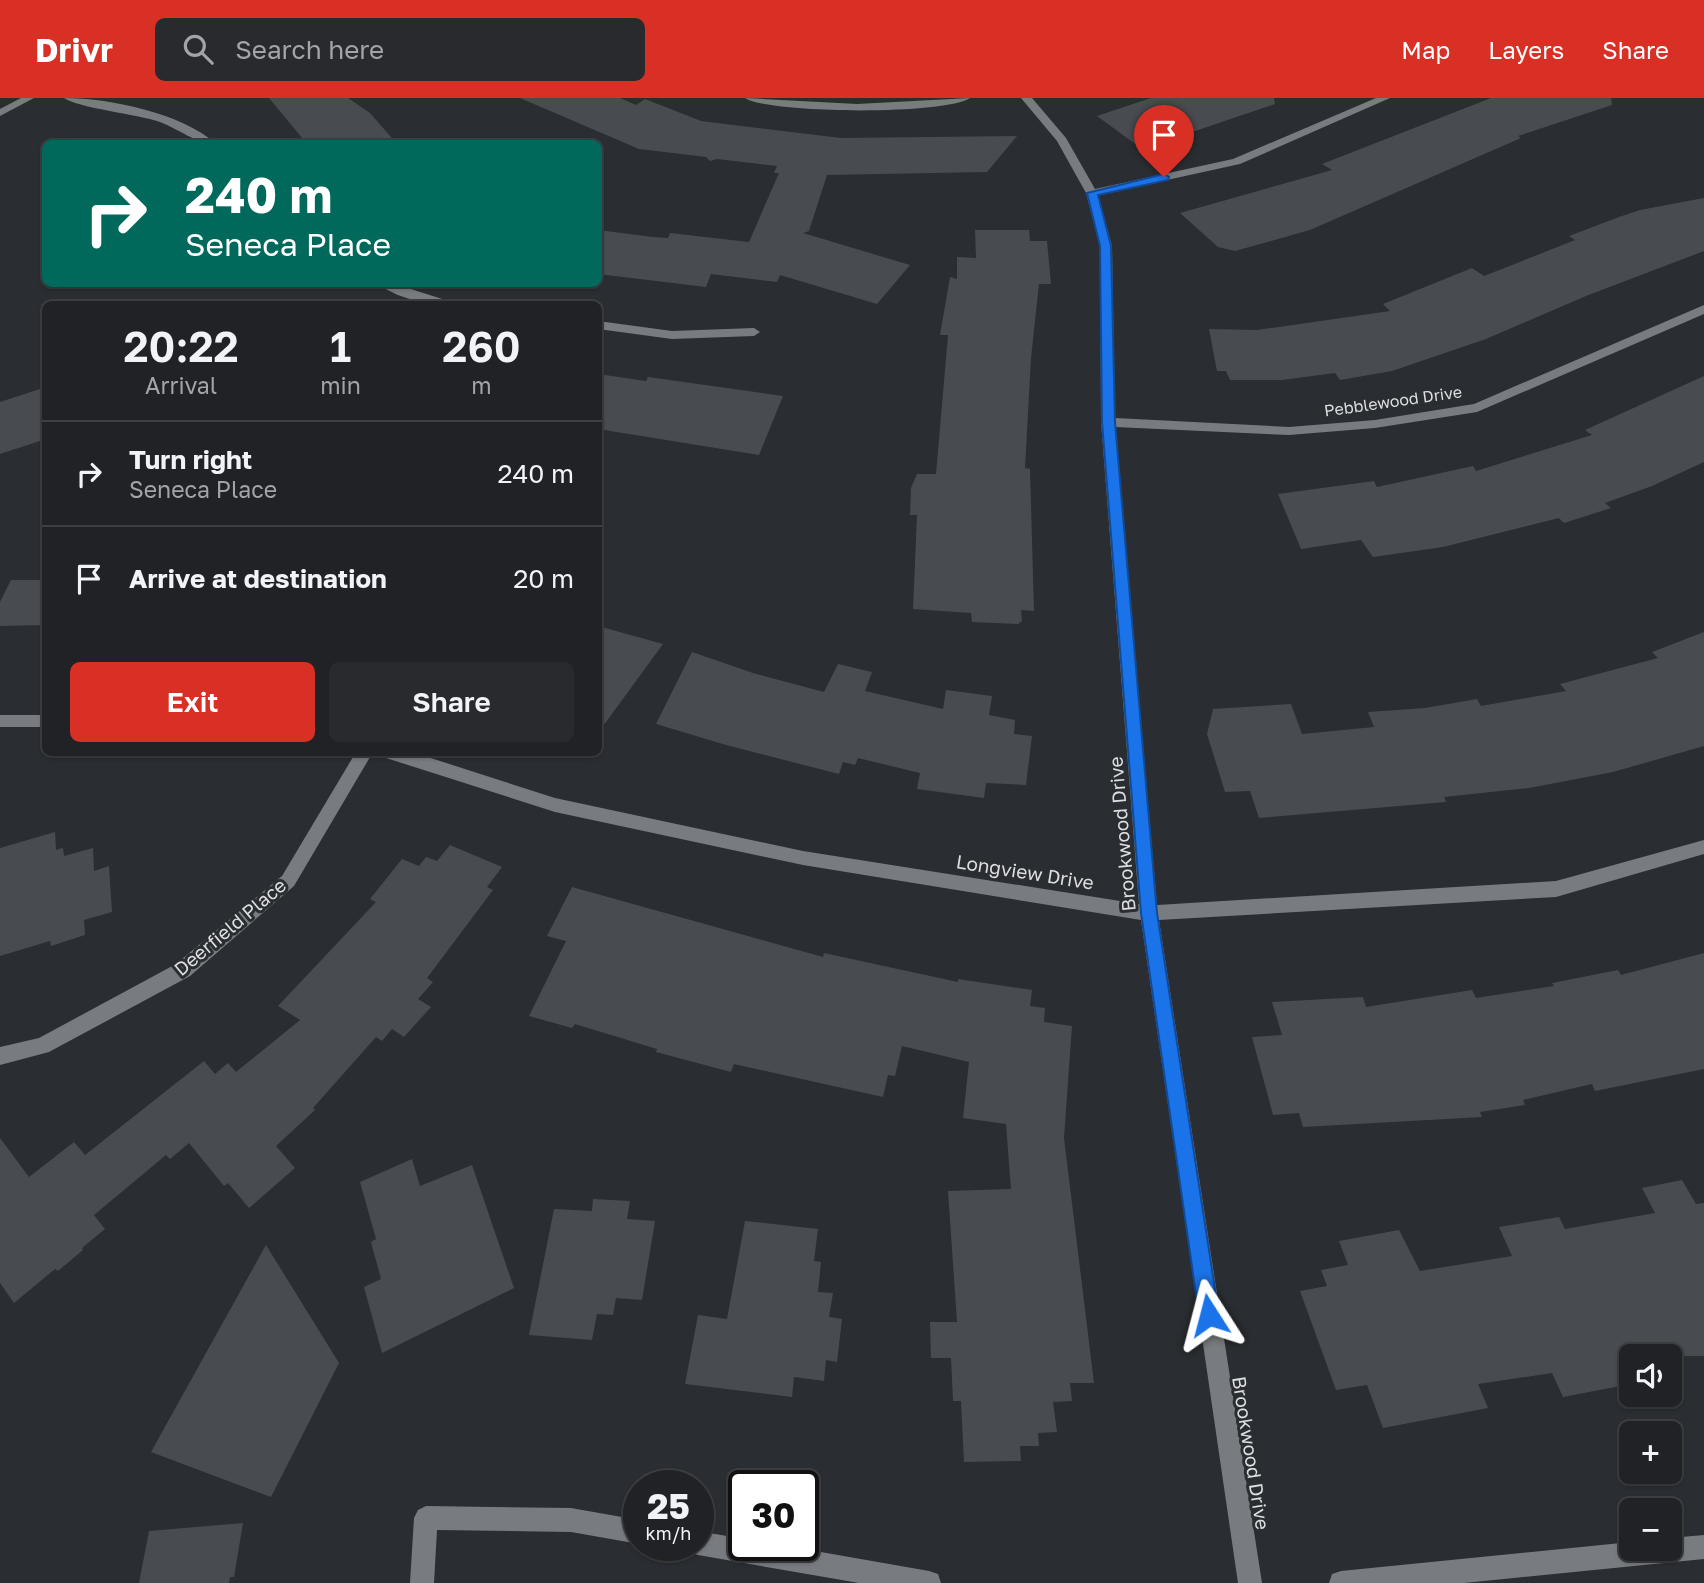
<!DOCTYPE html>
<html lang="en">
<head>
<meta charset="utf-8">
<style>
	:root { --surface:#202225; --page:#282a2d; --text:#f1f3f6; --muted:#a2a4a7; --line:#3d3f42; --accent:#d93025 }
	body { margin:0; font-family:"Golos Text",sans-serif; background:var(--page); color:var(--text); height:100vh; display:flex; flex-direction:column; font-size:26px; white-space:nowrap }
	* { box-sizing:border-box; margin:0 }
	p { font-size:23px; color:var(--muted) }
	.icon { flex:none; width:38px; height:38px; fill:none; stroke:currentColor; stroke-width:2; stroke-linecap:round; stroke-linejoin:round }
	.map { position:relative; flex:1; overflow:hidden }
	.side { position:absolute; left:42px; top:203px; width:560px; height:455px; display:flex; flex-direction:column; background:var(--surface); border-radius:10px; box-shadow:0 2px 5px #0004,0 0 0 2px var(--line) }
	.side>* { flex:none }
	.guide { position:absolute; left:42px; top:42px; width:560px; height:147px; border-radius:10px; box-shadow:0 2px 5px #0004,0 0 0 2px var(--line); background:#00695c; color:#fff; overflow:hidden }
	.fabs { position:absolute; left:1619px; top:1246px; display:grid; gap:14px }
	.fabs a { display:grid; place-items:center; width:63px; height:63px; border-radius:10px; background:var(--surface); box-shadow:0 2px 5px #0004,0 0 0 2px var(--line); font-size:35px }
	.speed { position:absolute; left:623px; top:1372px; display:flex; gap:14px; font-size:35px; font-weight:700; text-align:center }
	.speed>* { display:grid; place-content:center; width:91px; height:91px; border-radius:50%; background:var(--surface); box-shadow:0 2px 5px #0004,0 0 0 2px var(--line); line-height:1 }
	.speed small { font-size:18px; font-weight:400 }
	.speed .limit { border:4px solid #111; border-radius:10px; background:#fff; color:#111 }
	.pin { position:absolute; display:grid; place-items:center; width:60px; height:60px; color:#fff; margin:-72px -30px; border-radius:50% 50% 50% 0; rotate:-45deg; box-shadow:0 0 7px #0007 }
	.pin .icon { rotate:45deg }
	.me { position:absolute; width:77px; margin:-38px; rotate:351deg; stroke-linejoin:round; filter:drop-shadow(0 0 5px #0008) }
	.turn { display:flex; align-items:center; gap:24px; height:147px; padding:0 28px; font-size:32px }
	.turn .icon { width:91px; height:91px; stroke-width:2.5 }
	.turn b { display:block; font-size:49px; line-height:60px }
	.eta { display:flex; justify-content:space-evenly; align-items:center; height:119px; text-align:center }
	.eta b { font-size:42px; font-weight:600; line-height:49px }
	.cta { display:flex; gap:14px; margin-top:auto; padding:14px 28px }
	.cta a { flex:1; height:80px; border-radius:10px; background:var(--accent); color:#fff; font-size:28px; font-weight:600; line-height:80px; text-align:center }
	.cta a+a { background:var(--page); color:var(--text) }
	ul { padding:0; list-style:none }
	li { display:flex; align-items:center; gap:21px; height:105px; padding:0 28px; border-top:2px solid var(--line) }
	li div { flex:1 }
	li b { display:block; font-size:26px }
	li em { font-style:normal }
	header { display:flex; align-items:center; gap:42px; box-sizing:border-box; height:98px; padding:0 35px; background:var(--accent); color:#fff }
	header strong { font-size:33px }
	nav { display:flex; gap:38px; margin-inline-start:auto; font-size:24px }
	.search { width:490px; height:63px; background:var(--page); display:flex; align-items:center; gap:18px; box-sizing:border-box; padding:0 24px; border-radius:10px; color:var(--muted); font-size:26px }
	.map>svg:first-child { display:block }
	.building { fill:#484c50 }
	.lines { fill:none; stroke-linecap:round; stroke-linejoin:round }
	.minor { fill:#787c80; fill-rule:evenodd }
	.route { fill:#1a73e8; stroke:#114b97; stroke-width:2 }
	.labels { text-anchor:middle; stroke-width:6; stroke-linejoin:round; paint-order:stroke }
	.far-street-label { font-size:16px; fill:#dcdee0; stroke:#2a2d31 }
	.street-label { font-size:19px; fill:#dcdee0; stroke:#2a2d31 }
</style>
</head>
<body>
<header>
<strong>Drivr</strong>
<div class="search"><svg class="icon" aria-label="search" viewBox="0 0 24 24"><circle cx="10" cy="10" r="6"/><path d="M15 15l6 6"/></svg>Search here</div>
<nav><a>Map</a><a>Layers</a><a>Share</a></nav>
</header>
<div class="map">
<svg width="1704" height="1485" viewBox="0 0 1704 1485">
	<rect width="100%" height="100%" fill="#2a2d31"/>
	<g class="building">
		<polygon points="269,0 348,0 370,15 397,46 307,46"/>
		<polygon points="520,0 620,0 636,7 645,1 701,23 841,40 1017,38 987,74 827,77 809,133 803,135 910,167 877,206 780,177 777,184 711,176 706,189 598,176 598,132 653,139 668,140 670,135 749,144 779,75 774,75 777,68 717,61 710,63 706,59 639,51"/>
		<polygon points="1151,0 1274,0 1275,6 1142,51 1097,18"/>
		<polygon points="1491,0 1611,0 1612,7 1518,38 1521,40 1310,132 1235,153 1218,149 1180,115 1332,72 1322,66"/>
		<polygon points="1704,100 1704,153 1586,198 1486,241 1392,273 1340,282 1335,275 1282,282 1230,282 1226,273 1217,273 1209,231 1257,232 1390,213 1383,206 1472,170 1484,178 1575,142 1569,138 1619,119 1640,112"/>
		<polygon points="975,132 1029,132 1030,143 1047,143 1051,186 1039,186 1031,260 1025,370 1030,371 1034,513 1021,512 1022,523 1018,526 972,524 971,515 913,511 917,417 910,417 911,390 917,376 936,376 948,237 940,237 950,179 957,181 957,159 976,160"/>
		<polygon points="598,276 646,283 648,279 783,298 759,357 598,331"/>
		<polygon points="1704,278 1704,364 1652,388 1605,405 1611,410 1564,425 1559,420 1443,449 1373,459 1361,442 1301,451 1278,396 1374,383 1377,389 1473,368 1476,373 1592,337 1585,332"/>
		<polygon points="46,289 46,341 0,356 0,304"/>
		<polygon points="11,482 46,482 46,527 0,528 0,504"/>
		<polygon points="598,528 663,546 598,635"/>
		<polygon points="1704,534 1704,648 1613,674 1529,690 1444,699 1446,704 1259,720 1250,693 1225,694 1207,636 1213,611 1291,606 1302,636 1374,629 1368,614 1425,610 1477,601 1481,608 1566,593 1560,586 1658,560 1652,554"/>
		<polygon points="692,554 753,575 824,594 838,566 872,574 865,593 943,611 946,592 992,598 989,617 1015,622 1014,636 1032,638 1026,687 986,685 984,700 917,691 920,675 858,660 855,667 843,664 839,676 726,647 656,626"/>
		<polygon points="55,734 56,752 63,750 64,758 93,750 94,773 109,768 112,814 84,822 85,837 51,848 50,843 0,858 0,750"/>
		<polygon points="450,747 502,769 487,789 493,792 427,880 433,884 418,901 431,909 404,939 392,931 382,943 376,939 313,1010 315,1012 276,1048 295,1070 249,1110 228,1085 224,1088 189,1045 170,1061 166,1057 94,1117 105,1131 82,1150 83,1152 58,1173 55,1171 14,1205 0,1185 0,1040 29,1079 74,1044 85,1057 204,963 215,976 228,965 236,974 300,922 278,908 376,804 370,801 402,761 419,768 426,759 437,763"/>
		<polygon points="572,789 823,859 824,855 958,884 958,881 1032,892 1030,908 1045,910 1044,924 1072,928 1064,1040 1094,1285 1070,1285 1072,1303 1053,1304 1057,1334 1038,1335 1039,1348 1020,1348 1021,1363 964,1364 961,1303 953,1303 951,1260 931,1260 930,1224 957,1224 948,1093 1011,1091 1006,1026 963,1020 969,964 902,948 895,978 888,977 883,999 734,966 731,974 656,954 657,951 575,926 572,930 529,918 566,843 547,838"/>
		<polygon points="1704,855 1704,971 1595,993 1592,986 1523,1002 1525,1007 1480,1014 1482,1019 1303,1029 1299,1015 1273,1017 1252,939 1282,937 1272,904 1363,899 1366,909 1472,892 1476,900 1554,888 1552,885 1618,872 1621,877"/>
		<polygon points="412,1061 420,1088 472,1067 514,1190 382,1255 364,1189 381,1181 371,1144 376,1141 360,1084"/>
		<polygon points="1682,1082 1696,1106 1704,1105 1704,1258 1631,1258 1631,1286 1563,1299 1552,1275 1478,1286 1488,1310 1383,1330 1367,1287 1336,1292 1300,1193 1327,1188 1321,1172 1348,1167 1339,1143 1399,1132 1420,1173 1512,1158 1499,1129 1559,1119 1565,1131 1655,1115 1642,1090"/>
		<polygon points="593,1101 630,1103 627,1121 655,1123 642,1202 616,1200 613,1217 597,1216 592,1242 529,1237 554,1111 592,1113"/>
		<polygon points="745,1123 818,1131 814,1163 821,1164 818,1194 833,1195 829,1219 842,1221 837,1264 826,1262 824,1283 794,1279 792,1299 685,1286 698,1217 727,1221"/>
		<polygon points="266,1147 339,1265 271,1399 151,1354"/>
		<polygon points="243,1425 234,1479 230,1479 229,1485 139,1485 149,1433"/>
	</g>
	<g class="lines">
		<g class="minor">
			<polygon points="21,0 34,0 0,18 0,11"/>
			<path d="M64 0C109 0 182 15 216 46 196 46 179 31 160 24 137 16 78 10 64 0Z"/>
			<path d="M745 0 857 6 970 0C946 17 769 16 745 0Z"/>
			<polygon points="1021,0 1032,0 1066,40 1095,91 1233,61 1376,0 1390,0 1240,66 1098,97 1112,148 1115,320 1289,329 1375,322 1474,306 1704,207 1704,216 1477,314 1375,330 1289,337 1115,329 1157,807 1556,783 1704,742 1704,756 1556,799 1159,822 1262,1485 1238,1485 1141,822 803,767 555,714 383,659 381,654 412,654 555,700 803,753 1139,806 1101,324 1100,148 1086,95 1057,43"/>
			<path d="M379 186H395L458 206C434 208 398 202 379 186Z"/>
			<polygon points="598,223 672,233 754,230 760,234 754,238 672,241 598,231"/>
			<rect x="0" y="617" width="46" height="12"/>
			<polygon points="356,654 373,654 294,788 190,878 49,954 0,967 0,949 39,940 176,866 282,778"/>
			<polygon points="426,1408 571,1410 639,1422 639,1446 571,1434 437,1432 434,1485 410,1485 414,1420 418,1412"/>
			<polygon points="698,1433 744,1441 744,1447 781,1447 929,1473 938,1476 941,1485 859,1485 698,1457 689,1454 687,1447 698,1447"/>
			<polygon points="1704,1437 1704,1461 1464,1485 1329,1485 1332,1476 1341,1473 1631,1444 1631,1451 1670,1451 1670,1440"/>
		</g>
	</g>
	<polygon class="route" points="1164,76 1169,79 1168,82 1098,97 1111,148 1115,324 1157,815 1219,1217 1216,1224 1209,1227 1202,1224 1199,1217 1141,815 1102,324 1100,148 1087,95"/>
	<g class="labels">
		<g class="far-street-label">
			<text transform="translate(1393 303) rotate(-8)" y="6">Pebblewood Drive</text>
		</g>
		<g class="street-label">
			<text transform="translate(1122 736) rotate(-95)" y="7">Brookwood Drive</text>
			<text transform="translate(1025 774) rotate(9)" y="7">Longview Drive</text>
			<text transform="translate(230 829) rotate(-40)" y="7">Deerfield Place</text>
			<text transform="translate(1251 1355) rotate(81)" y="7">Brookwood Drive</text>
		</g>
	</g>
</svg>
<div class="fabs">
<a><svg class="icon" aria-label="sound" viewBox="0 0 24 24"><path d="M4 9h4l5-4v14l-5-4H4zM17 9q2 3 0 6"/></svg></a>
<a>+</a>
<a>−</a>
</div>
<div class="speed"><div>25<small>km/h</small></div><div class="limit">30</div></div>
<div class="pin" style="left:1164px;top:79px;background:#d93025"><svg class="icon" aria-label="arrive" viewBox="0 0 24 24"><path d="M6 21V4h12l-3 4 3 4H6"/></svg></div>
<svg class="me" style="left:1209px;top:1217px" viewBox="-20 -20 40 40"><path d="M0-17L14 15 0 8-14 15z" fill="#1a73e8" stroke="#fff" stroke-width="4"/></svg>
<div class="guide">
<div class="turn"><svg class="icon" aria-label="right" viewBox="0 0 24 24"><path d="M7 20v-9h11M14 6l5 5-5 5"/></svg><div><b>240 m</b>Seneca Place</div></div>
</div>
<section class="side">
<div class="eta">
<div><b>20:22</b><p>Arrival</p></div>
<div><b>1</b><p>min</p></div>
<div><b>260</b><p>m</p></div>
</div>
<ul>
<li><svg class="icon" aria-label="right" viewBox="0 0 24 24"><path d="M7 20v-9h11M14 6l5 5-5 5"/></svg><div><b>Turn right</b><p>Seneca Place</p></div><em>240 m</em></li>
<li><svg class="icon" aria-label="arrive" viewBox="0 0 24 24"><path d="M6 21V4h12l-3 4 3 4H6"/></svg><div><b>Arrive at destination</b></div><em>20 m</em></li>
</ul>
<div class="cta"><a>Exit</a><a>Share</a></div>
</section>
</div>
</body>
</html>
